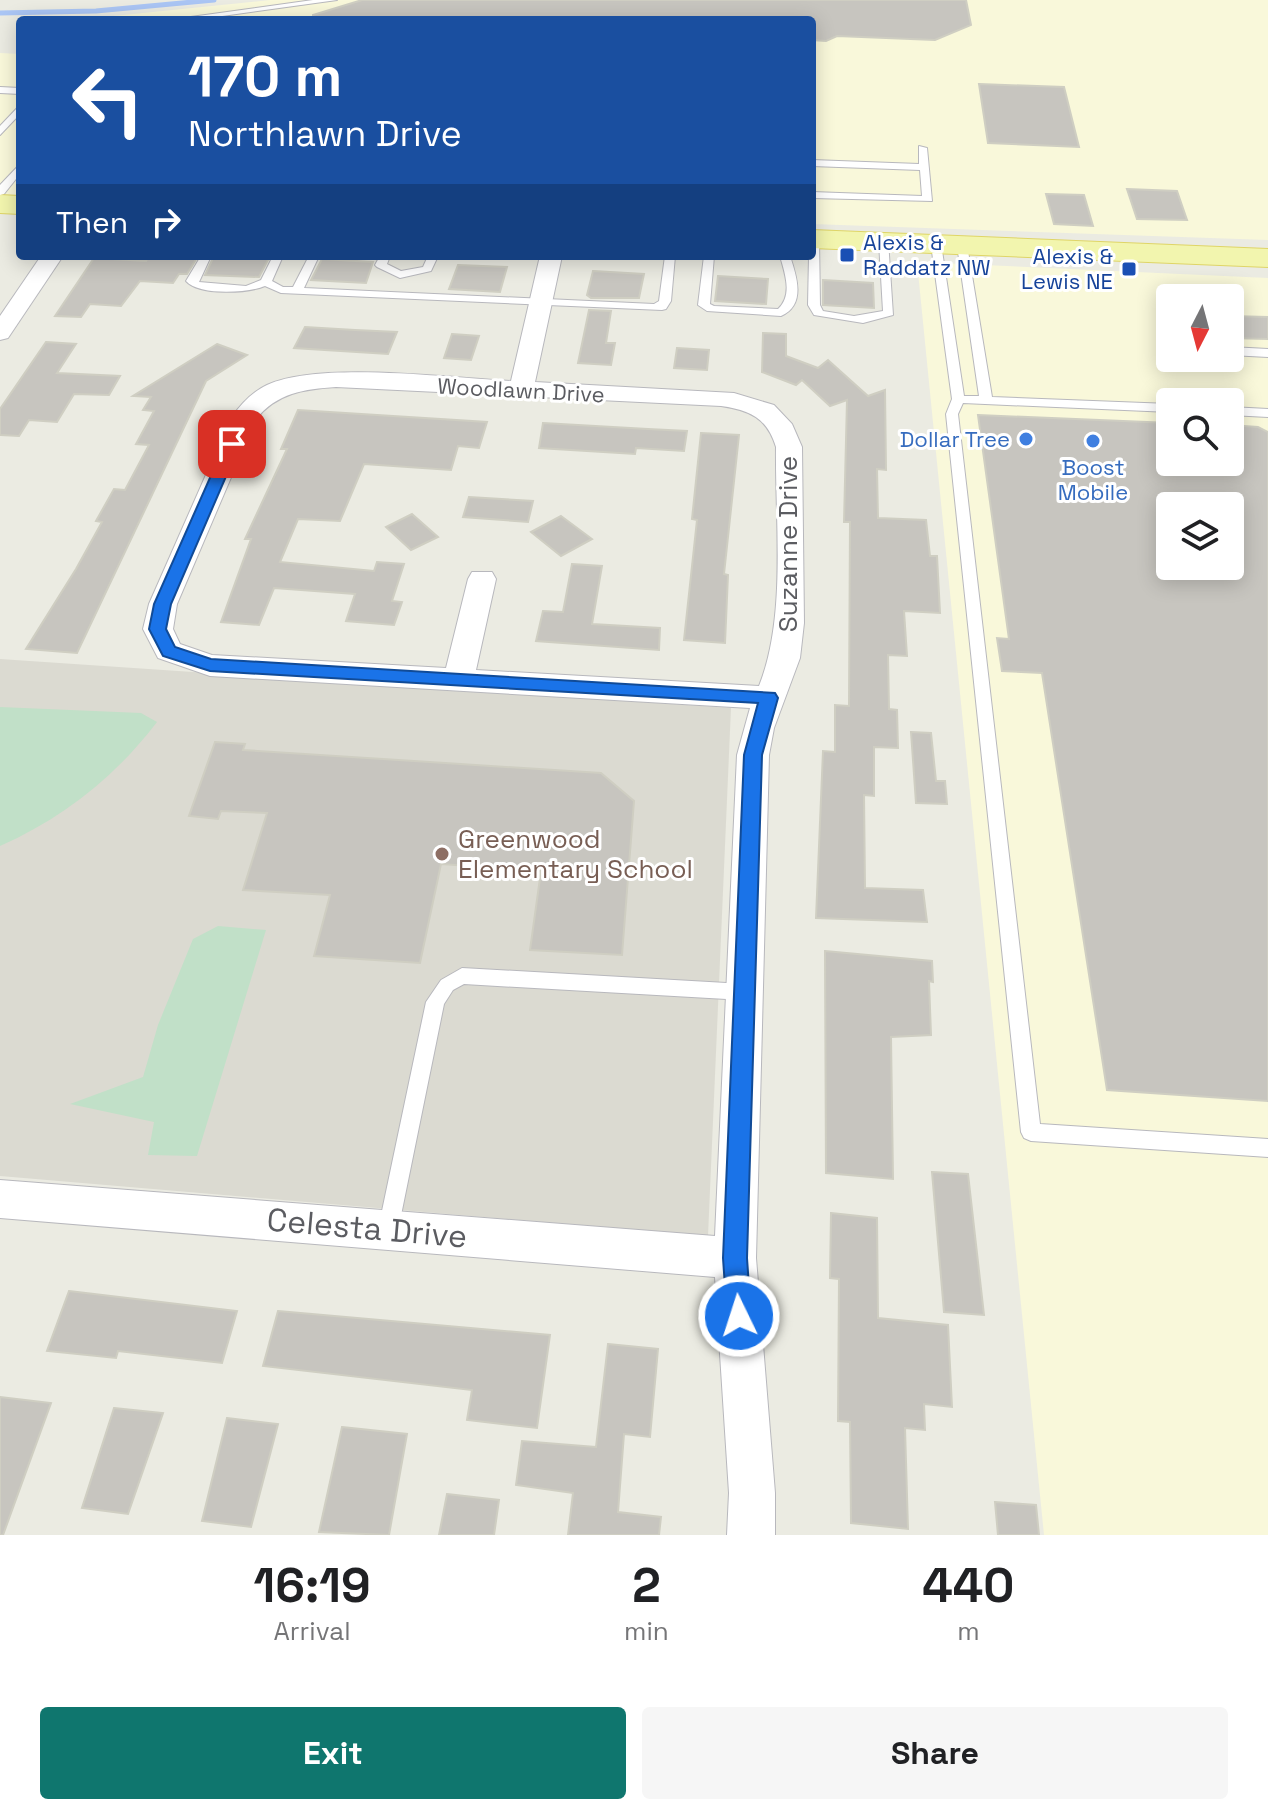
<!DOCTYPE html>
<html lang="en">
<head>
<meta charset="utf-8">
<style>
	:root { --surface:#fff; --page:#f6f6f6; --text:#202124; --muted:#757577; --accent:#0f766e }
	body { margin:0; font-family:"Space Grotesk",sans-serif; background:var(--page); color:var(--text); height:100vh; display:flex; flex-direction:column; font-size:30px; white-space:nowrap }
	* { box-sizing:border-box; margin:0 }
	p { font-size:26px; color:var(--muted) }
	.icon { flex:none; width:44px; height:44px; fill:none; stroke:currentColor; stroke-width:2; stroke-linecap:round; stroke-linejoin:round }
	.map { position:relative; height:1535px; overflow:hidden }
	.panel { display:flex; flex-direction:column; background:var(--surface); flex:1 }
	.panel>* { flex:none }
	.hud { position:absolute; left:16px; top:16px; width:800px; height:244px; border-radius:8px; box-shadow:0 4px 20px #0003; background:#1a4fa0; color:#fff; overflow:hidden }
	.needle { width:52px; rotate:186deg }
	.controls { position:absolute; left:1156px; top:284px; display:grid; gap:16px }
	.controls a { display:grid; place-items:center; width:88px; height:88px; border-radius:8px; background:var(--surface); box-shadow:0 4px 20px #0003; font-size:40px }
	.pin { position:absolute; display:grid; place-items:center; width:68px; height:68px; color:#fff; margin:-34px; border-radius:16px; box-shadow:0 4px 12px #0006 }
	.me { position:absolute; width:88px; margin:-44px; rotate:356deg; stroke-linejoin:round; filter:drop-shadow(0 0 6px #0008) }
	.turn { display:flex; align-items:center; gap:28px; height:168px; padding:0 40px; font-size:36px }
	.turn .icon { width:104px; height:104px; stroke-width:2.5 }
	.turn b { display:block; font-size:56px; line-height:68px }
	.then { display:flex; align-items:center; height:76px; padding:0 40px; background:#0003; gap:16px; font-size:30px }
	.eta { display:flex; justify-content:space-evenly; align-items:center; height:136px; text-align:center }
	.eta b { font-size:48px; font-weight:700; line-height:56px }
	.primary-button { display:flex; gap:16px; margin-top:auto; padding:16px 40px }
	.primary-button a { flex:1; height:92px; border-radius:8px; background:var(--accent); color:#fff; font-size:32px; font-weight:700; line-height:92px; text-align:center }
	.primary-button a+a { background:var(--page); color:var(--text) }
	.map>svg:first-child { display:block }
	.commercial { fill:#f9f8da; fill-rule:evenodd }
	.education { fill:#dbdad1 }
	.green { fill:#c1e0c8 }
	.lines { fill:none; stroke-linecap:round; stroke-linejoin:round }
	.stream { stroke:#aac5f4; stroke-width:5 }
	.building { fill:#c7c5bf; stroke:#cfcec2; stroke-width:2; fill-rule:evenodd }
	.service-casing { stroke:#b8b8bd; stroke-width:2 }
	.minor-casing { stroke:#b8b8bd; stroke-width:2 }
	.primary-casing { stroke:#dfd567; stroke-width:2 }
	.service { fill:#fff; fill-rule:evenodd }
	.minor { fill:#fff; fill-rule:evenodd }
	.primary { fill:#f2f5ae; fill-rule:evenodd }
	.route { fill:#1a73e8; stroke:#114b97; stroke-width:2 }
	.transit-dot { fill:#1a4fb4; stroke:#fff; stroke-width:3 }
	.shop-dot { fill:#3f7fe0; stroke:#fff; stroke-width:3 }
	.education-dot { fill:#8d6e63; stroke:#fff; stroke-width:3 }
	.labels { text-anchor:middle; stroke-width:6; stroke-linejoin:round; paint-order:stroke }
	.far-transit-label { font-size:22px; fill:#164399; stroke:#fff; text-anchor:start }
	.far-street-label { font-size:22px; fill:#5b5c61; stroke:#fff }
	.far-shop-label { font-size:22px; fill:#366cbe; stroke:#fff; text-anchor:end }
	.street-label { font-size:26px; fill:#5b5c61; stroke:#fff }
	.education-label { font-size:26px; fill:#785e54; stroke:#fff; text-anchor:start }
	.near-street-label { font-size:32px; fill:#5b5c61; stroke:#fff }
</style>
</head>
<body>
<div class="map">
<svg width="1268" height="1535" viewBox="0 0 1268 1535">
	<rect width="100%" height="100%" fill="#ebebe2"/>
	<g class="commercial">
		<polygon points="270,0 1268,0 1268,240 812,224 812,20 74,20"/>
		<polygon points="0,53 20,54 20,196 0,195"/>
		<path d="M917 262 1268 278V1535H1044ZM1170 298H1230V358H1170ZM1170 402H1230V462H1170ZM1170 506H1230V566H1170Z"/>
	</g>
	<polygon class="education" points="0,659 731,708 708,1236 0,1176"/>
	<g class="green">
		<path d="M0 707 141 713 157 722C114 778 63 818 0 846Z"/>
		<polygon points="218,926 266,930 197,1156 148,1155 154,1122 70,1104 143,1077 158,1025 193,939"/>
	</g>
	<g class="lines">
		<polyline class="stream" points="0,13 96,11 214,0"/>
	</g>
	<g class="building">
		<polygon points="362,0 966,0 971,25 935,40 837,36 826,41 812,40 812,20 313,20 313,15"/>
		<polygon points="979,84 1064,87 1079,147 988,143"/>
		<polygon points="1127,189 1177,191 1187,220 1137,219"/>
		<polygon points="1046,194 1084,195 1093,226 1054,224"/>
		<polygon points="149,256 198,256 187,274 179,274 173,283 140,281 121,306 90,304 81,317 55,316 94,258 146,261"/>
		<polygon points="214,256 231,256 269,258 259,277 205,275"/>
		<polygon points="322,259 373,262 366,283 311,280"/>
		<polygon points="458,265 507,267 500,292 449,289"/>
		<polygon points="593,271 644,274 639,298 591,298 587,295"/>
		<polygon points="718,276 768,279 766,304 715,301"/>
		<polygon points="823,280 873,283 874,308 823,305"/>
		<polygon points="589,310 611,311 606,343 615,343 611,365 578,363"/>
		<polygon points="1230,316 1268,317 1268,339 1230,338"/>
		<polygon points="305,327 355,330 397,332 388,354 294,348"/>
		<polygon points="763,333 786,334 786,356 818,368 828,360 868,396 885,390 886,470 877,469 878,518 926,520 930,556 937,556 940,613 904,611 907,656 888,655 889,709 897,710 898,748 874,747 874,796 864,795 865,888 923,890 927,922 816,918 823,751 835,752 835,705 849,706 850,522 844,522 847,400 830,406 802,380 796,385 762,372"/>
		<polygon points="452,334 479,336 471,360 444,358"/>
		<polygon points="46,342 76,344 57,373 120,376 109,395 74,394 57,422 29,420 19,436 0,435 0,409"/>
		<polygon points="217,344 247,355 206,381 77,653 26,649 76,569 102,522 96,521 114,489 125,490 149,445 136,444 154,411 143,410 151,397 133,396"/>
		<polygon points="677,348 709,350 707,370 674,368"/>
		<polygon points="298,410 487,422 479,448 458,446 451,470 364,464 340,521 298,519 280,562 374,571 377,562 404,564 392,601 402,602 394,625 346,621 355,594 274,588 259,625 221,622 251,539 245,539 287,449 281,449"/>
		<path d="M978 415 1170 423V462H1230V425L1258 427 1268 432V1101L1107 1090 1042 673 1002 671 997 638 1009 639ZM1170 506H1230V566H1170Z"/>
		<polygon points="543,423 648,429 687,431 684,451 636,448 635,454 539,448"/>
		<polygon points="701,433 739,435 724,574 728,575 725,643 684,640 697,520 692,519"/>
		<polygon points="469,497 533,501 528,522 463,517"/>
		<polygon points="412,514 438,537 411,550 386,527"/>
		<polygon points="561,516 592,539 561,556 531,532"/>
		<polygon points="572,564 602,566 592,624 660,628 659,650 536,641 543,611 563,612"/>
		<polygon points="911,732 931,733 936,781 945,781 947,804 916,803"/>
		<polygon points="215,742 245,744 243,750 601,773 634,801 622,955 530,950 541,871 441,864 420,963 314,956 330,895 243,890 267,813 221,811 218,819 189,816"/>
		<polygon points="825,951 932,961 933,982 929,981 931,1035 891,1037 893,1179 826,1173"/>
		<polygon points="932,1172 968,1174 984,1315 944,1312"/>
		<polygon points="831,1213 877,1218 878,1318 948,1325 952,1407 924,1404 925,1430 905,1428 908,1529 851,1523 850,1422 838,1421 839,1279 830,1278"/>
		<polygon points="69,1291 237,1311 222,1363 118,1351 116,1358 47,1351"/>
		<polygon points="278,1311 550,1335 537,1428 467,1420 472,1390 263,1366"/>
		<polygon points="608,1344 658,1349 650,1437 624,1434 618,1512 661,1517 659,1535 568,1535 573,1493 516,1485 522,1441 596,1447"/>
		<polygon points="0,1397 51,1403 3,1535 0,1535"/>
		<polygon points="114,1408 163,1413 128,1514 82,1508"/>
		<polygon points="227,1418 278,1424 251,1527 202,1521"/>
		<polygon points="342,1427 407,1434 389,1535 319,1532"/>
		<polygon points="447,1494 499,1500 494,1535 439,1535"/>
		<polygon points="995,1502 1036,1505 1039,1535 998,1535"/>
	</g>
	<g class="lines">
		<defs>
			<g id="service">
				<polygon points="313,0 337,0 194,20 169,20"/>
				<polygon points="0,87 20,88 20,94 0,93"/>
				<polygon points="20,105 20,114 0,135 0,126"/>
				<polygon points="919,146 927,148 932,201 812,198 812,192 922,196 920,170 812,166 812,160 919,164"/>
				<polygon points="20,164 20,174 4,194 0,195 0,185"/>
				<polygon points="812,236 819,239 820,305 823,311 854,316 883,311 879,242 888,240 893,315 863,323 814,315 808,305 809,256 812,256"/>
				<polygon points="936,241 941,244 964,396 979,396 957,245 962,242 967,245 992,397 1170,404 1170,412 963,403 958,414 1040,1124 1268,1139 1268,1157 1031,1141 1024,1138 1021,1132 946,414 952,399 931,244"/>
				<path d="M201 256H211L199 282 246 286 261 280 273 256H283L272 281 283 287H293L309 256H319L304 288 654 304 659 301 665 256H675L671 301 666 309 662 310 281 293 265 286C248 293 199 296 186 281Z"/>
				<polygon points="380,256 390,256 387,264 401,271 423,267 428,256 438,256 431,271 400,278 377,267 375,265"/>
				<path d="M704 256H714L710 304 714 306 778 309C793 295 785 274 780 256H790C797 277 806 305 781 316L707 311 698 305Z"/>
				<polygon points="1230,347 1268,349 1268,357 1230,355"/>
				<polygon points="1230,407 1268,409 1268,417 1230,415"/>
				<polygon points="462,968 744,984 750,986 753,992 750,998 744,1000 464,984 453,990 444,1004 398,1230 395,1237 388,1240 381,1237 378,1230 426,1002 441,980"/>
			</g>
			<g id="minor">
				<polygon points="41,256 63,256 8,338 0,340 0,316"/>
				<path d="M540 256H562L535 382 734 393 774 405 792 424 802 447 804 623 800 658 774 728 769 755 756 1258 775 1493V1535H727L729 1493 715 1277 0 1218V1180L715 1236 737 755 750 708 210 676 158 658 143 629 149 604 231 418C241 404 252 392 267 385 320 361 449 378 511 381ZM336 387 721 406C750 410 767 418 776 447 775 522 787 616 759 686L476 670 496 579 492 572H472L468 579 446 668 212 655 180 644 173 629 177 604 256 419C277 393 304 389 336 387Z"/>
			</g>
			<g id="primary">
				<polygon points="0,195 20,196 20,214 0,213"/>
				<polygon points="812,230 1268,249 1268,267 812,248"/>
			</g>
		</defs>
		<use href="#service" class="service-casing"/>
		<use href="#minor" class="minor-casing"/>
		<use href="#primary" class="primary-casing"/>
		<use href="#service" class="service"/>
		<use href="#minor" class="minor"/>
		<use href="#primary" class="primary"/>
	</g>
	<polygon class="route" points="232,440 240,444 171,604 166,629 175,647 211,659 775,693 778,698 762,755 747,1258 751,1316 748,1325 739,1329 731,1325 727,1316 723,1258 744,755 758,703 210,671 163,656 149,629 154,604 225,444"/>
	<g class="transit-dot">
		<rect x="839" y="247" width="16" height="16" rx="4"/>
		<rect x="1121" y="261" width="16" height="16" rx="4"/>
	</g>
	<g class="shop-dot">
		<circle cx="1026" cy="439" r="8"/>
		<circle cx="1093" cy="441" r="8"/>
	</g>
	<circle class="education-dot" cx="442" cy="854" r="8"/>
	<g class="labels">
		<g class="far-transit-label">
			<text x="863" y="250">Alexis &amp;<tspan x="863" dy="25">Raddatz NW</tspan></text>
			<text x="1113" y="264" text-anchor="end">Alexis &amp;<tspan x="1113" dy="25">Lewis NE</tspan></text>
		</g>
		<g class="far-street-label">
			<text transform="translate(521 390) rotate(3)" y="8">Woodlawn Drive</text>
		</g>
		<g class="far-shop-label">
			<text x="1010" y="447">Dollar Tree</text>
			<text x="1093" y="475" text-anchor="middle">Boost<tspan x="1093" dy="25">Mobile</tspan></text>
		</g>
		<g class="street-label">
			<text transform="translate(788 544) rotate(-90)" y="9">Suzanne Drive</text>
		</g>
		<g class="education-label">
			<text x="458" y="848">Greenwood<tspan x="458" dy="30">Elementary School</tspan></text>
		</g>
		<g class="near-street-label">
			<text transform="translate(367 1228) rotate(5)" y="11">Celesta Drive</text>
		</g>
	</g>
</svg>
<div class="controls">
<a><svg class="needle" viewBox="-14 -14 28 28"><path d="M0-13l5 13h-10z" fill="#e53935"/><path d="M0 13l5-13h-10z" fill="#757577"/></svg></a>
<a><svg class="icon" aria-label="search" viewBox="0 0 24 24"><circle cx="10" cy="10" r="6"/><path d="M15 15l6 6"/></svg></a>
<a><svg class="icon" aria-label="layers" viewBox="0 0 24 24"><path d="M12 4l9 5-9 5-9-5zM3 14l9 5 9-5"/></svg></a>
</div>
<div class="pin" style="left:232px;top:444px;background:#d93025"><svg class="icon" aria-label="arrive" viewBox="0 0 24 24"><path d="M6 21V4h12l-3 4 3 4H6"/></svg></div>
<svg class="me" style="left:739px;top:1316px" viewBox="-20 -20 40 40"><circle r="17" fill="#1a73e8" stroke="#fff" stroke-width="3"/><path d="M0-11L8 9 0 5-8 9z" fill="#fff"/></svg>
<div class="hud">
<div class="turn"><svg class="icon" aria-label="left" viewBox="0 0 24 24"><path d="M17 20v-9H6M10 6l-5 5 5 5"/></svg><div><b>170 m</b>Northlawn Drive</div></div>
<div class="then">Then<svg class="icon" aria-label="right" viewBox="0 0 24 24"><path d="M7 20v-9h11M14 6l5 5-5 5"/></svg></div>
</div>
</div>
<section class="panel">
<div class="eta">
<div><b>16:19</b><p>Arrival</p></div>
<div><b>2</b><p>min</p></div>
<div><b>440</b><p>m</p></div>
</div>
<div class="primary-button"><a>Exit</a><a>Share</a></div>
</section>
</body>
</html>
